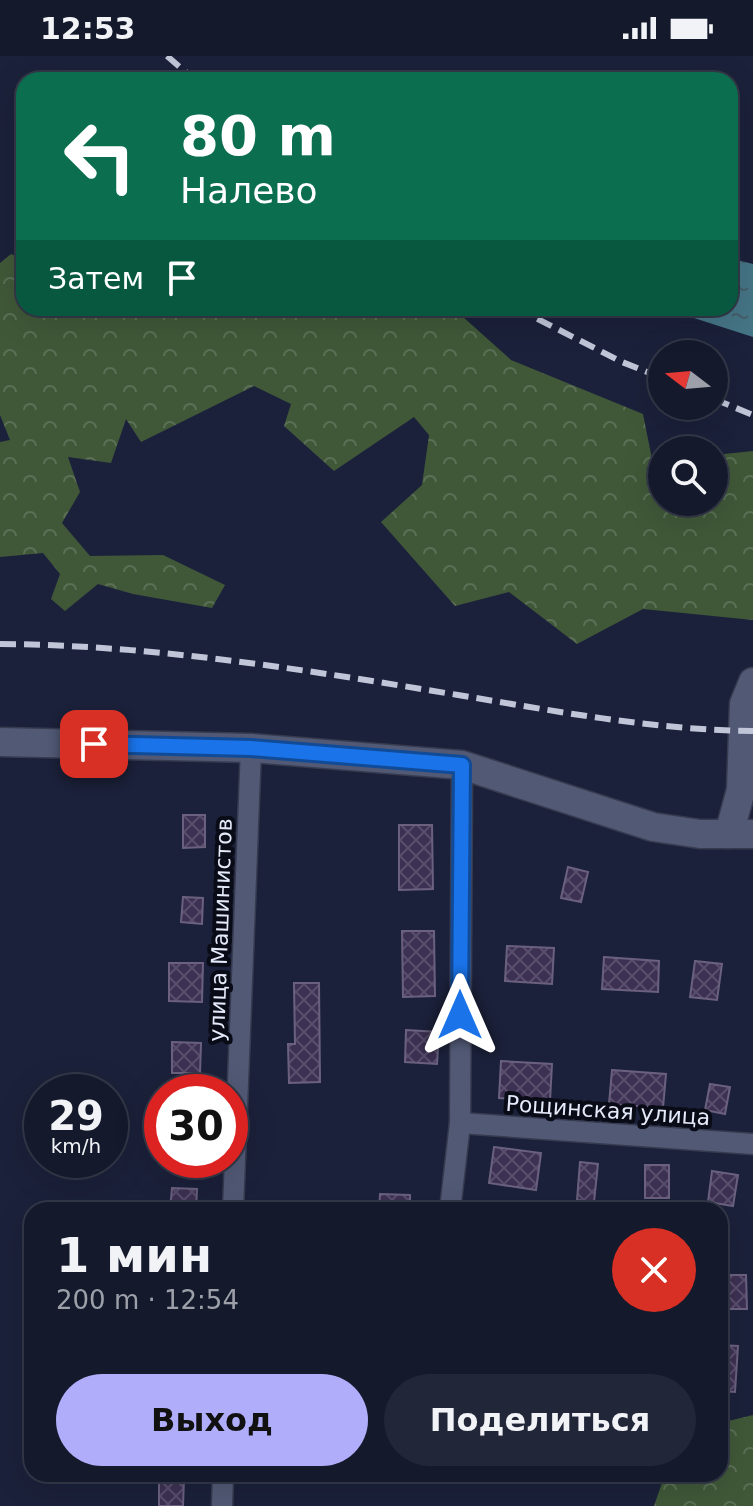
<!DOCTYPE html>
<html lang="ru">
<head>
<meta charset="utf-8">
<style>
	:root { --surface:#14192c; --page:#212638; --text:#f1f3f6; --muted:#9da0a9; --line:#333848; --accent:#b0aefa }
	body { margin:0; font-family:"DejaVu Sans",sans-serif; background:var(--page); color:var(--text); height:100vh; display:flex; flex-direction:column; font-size:30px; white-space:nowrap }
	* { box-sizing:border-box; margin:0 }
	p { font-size:26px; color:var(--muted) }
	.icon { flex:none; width:44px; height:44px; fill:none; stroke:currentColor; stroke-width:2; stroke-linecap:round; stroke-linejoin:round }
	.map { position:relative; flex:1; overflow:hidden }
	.sheet { position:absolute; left:24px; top:1146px; width:704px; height:280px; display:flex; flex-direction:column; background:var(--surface); border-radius:24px; box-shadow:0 8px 32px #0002,0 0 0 2px var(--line) }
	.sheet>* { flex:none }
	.top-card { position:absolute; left:16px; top:16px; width:722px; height:244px; border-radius:24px; box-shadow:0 8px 32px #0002,0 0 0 2px var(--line); background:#0b6e4f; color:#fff; overflow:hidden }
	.needle { width:52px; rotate:286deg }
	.buttons { position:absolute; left:648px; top:284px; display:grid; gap:16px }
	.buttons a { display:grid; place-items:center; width:80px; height:80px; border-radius:50%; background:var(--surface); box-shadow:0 8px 32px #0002,0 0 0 2px var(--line); font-size:40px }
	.speed { position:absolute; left:24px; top:1018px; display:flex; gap:16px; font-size:40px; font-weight:700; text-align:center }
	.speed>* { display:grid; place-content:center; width:104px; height:104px; border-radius:50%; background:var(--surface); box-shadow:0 8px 32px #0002,0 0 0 2px var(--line); line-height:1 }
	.speed small { font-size:20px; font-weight:400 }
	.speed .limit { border:12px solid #d22; background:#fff; color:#111 }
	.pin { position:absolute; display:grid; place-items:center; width:68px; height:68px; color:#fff; margin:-34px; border-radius:16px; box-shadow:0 4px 12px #0006 }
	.me { position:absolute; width:88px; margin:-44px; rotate:0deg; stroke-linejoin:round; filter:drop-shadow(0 0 6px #0008) }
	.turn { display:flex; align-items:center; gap:28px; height:168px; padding:0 32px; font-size:36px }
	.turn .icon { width:104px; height:104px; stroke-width:2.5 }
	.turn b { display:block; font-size:56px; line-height:68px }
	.then { display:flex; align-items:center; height:76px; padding:0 32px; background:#0003; gap:16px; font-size:30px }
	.round { display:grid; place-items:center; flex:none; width:84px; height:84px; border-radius:42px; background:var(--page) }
	.summary { display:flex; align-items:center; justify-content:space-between; height:136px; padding:0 32px }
	h1 { font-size:48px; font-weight:700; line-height:60px }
	.button { display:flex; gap:16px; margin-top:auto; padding:16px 32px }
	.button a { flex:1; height:92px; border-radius:48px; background:var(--accent); color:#111; font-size:32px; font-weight:700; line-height:92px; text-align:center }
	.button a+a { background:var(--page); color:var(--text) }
	.status { display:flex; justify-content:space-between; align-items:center; height:56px; padding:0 40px; background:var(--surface); direction:ltr }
	.status svg { height:22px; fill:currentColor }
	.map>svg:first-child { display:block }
	.forest { fill:url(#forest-crowns) }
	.water { fill:url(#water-ripples) }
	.building { fill:url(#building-cross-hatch); stroke:#6b617f; stroke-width:2 }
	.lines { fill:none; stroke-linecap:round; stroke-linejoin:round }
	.street-casing { stroke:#373b50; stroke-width:23 }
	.secondary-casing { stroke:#373b50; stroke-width:31 }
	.street { stroke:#515975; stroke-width:20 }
	.secondary { stroke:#515975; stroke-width:28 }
	.rail { stroke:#c0c5d8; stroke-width:6; stroke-dasharray:16 8; stroke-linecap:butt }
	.route-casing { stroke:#114b97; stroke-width:20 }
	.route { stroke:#1a73e8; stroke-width:14 }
	.labels { text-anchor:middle; stroke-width:8; stroke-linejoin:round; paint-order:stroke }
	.street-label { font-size:22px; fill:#e5eafb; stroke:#090c16 }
</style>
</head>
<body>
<div class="status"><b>12:53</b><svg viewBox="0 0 49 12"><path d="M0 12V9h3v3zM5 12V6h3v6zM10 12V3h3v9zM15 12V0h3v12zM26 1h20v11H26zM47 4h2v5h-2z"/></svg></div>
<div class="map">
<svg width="753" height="1450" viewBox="0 0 753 1450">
	<defs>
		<pattern id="forest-crowns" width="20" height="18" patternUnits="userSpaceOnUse" patternTransform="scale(2)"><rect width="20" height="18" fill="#405838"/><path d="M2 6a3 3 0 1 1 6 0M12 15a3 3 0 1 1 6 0" fill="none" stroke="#5b7056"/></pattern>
		<pattern id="water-ripples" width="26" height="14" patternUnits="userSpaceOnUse" patternTransform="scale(2)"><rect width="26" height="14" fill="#457586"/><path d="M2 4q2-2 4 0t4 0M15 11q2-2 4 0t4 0" fill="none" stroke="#455e68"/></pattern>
		<pattern id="building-cross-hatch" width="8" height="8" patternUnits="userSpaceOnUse" patternTransform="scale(2)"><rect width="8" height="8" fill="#3d3153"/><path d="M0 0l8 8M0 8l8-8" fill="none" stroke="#594f6d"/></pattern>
	</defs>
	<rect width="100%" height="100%" fill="#1b213a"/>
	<g class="forest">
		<polygon points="11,198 24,203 24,252 453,252 511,304 643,358 657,428 662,430 662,446 714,446 715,399 753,395 753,564 643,553 577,588 509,536 455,550 381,466 422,429 429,379 414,361 334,415 284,370 291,348 254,330 141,386 126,363 111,407 68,401 80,436 62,467 90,500 163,499 225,529 212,552 133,538 98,528 65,555 51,543 60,518 43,497 0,501 0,386 10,384 0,359 0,207"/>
		<polygon points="753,1359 753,1450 654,1450 665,1418 720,1418 720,1367"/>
	</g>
	<polygon class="water" points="730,202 753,208 753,281 694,262 689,252 730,252"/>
	<g class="building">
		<polygon points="183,759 205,759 205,791 183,792"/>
		<polygon points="399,769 432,769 433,833 399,834"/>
		<polygon points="568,811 588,816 581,846 561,842"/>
		<polygon points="183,841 203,842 202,868 181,866"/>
		<polygon points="402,875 434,875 435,940 403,941"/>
		<polygon points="507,890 554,892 552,928 505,925"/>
		<polygon points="604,901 659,905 658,936 602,933"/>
		<polygon points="695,905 722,908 717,944 690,941"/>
		<polygon points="169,907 203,907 202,946 169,945"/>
		<polygon points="294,927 319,927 320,1026 289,1027 288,988 295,988"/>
		<polygon points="406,974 439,976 437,1008 405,1006"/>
		<polygon points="172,986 201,987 200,1017 172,1017"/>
		<polygon points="501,1005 552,1008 550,1045 499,1042"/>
		<polygon points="612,1014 666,1018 663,1052 609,1048"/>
		<polygon points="710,1028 730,1031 725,1058 705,1054"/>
		<polygon points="494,1091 541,1097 536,1134 489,1127"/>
		<polygon points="580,1106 598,1108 594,1146 577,1144"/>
		<rect x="645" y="1109" width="24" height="33"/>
		<polygon points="712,1115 738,1119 733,1150 708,1146"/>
		<polygon points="172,1132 197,1133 196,1154 170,1154"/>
		<polygon points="380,1138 410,1139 410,1154 379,1154"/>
		<polygon points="720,1219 746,1219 747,1253 720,1253"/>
		<polygon points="720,1289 738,1290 735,1336 720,1335"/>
		<polygon points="159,1423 184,1423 183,1450 159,1450"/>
	</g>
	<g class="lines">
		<defs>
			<g id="street">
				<polyline points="460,1067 753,1088"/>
				<polyline points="233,1154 251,692"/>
				<polyline points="450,1154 460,1067 462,709"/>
				<polyline points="222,1450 223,1418"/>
			</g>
			<g id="secondary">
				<polyline points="0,686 251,692 462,709 653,771 700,778 753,778"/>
				<polyline points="729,778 741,734 744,648 753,626"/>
			</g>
		</defs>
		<use href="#street" class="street-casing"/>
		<use href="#secondary" class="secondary-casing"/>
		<use href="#street" class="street"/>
		<use href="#secondary" class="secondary"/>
		<g class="rail">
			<polyline points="167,0 195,24"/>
			<polyline points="516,252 622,306 662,322"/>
			<polyline points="714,343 753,359"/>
			<path d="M0 588C154 589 306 614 458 639 555 655 654 674 753 675"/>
		</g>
	</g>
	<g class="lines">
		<defs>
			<polyline id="route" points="94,688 251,692 462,709 460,959"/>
		</defs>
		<use href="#route" class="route-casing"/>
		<use href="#route" class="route"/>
	</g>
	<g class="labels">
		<g class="street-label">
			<text transform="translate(220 874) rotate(-88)" y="8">улица Машинистов</text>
			<text transform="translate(608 1054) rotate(4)" y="8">Рощинская улица</text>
		</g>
	</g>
</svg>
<div class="buttons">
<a><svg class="needle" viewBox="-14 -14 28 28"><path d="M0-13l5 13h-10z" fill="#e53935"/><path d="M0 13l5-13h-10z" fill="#9da0a9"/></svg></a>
<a><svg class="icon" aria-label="search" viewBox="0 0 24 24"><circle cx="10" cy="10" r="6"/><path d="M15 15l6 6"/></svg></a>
</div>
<div class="speed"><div>29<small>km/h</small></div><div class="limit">30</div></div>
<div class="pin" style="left:94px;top:688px;background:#d93025"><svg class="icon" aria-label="arrive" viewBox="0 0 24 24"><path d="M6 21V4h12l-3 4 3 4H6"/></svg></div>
<svg class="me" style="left:460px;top:959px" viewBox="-20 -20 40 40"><path d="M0-17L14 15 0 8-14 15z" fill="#1a73e8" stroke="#fff" stroke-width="4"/></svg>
<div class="top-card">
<div class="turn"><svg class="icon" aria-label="left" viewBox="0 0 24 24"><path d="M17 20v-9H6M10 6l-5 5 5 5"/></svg><div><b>80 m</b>Налево</div></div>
<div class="then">Затем<svg class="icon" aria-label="arrive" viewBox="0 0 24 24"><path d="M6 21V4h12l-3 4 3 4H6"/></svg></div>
</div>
<section class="sheet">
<div class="summary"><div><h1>1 мин</h1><p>200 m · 12:54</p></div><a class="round" style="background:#d93025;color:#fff"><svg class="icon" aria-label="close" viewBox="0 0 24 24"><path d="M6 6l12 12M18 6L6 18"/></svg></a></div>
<div class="button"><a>Выход</a><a>Поделиться</a></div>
</section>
</div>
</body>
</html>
